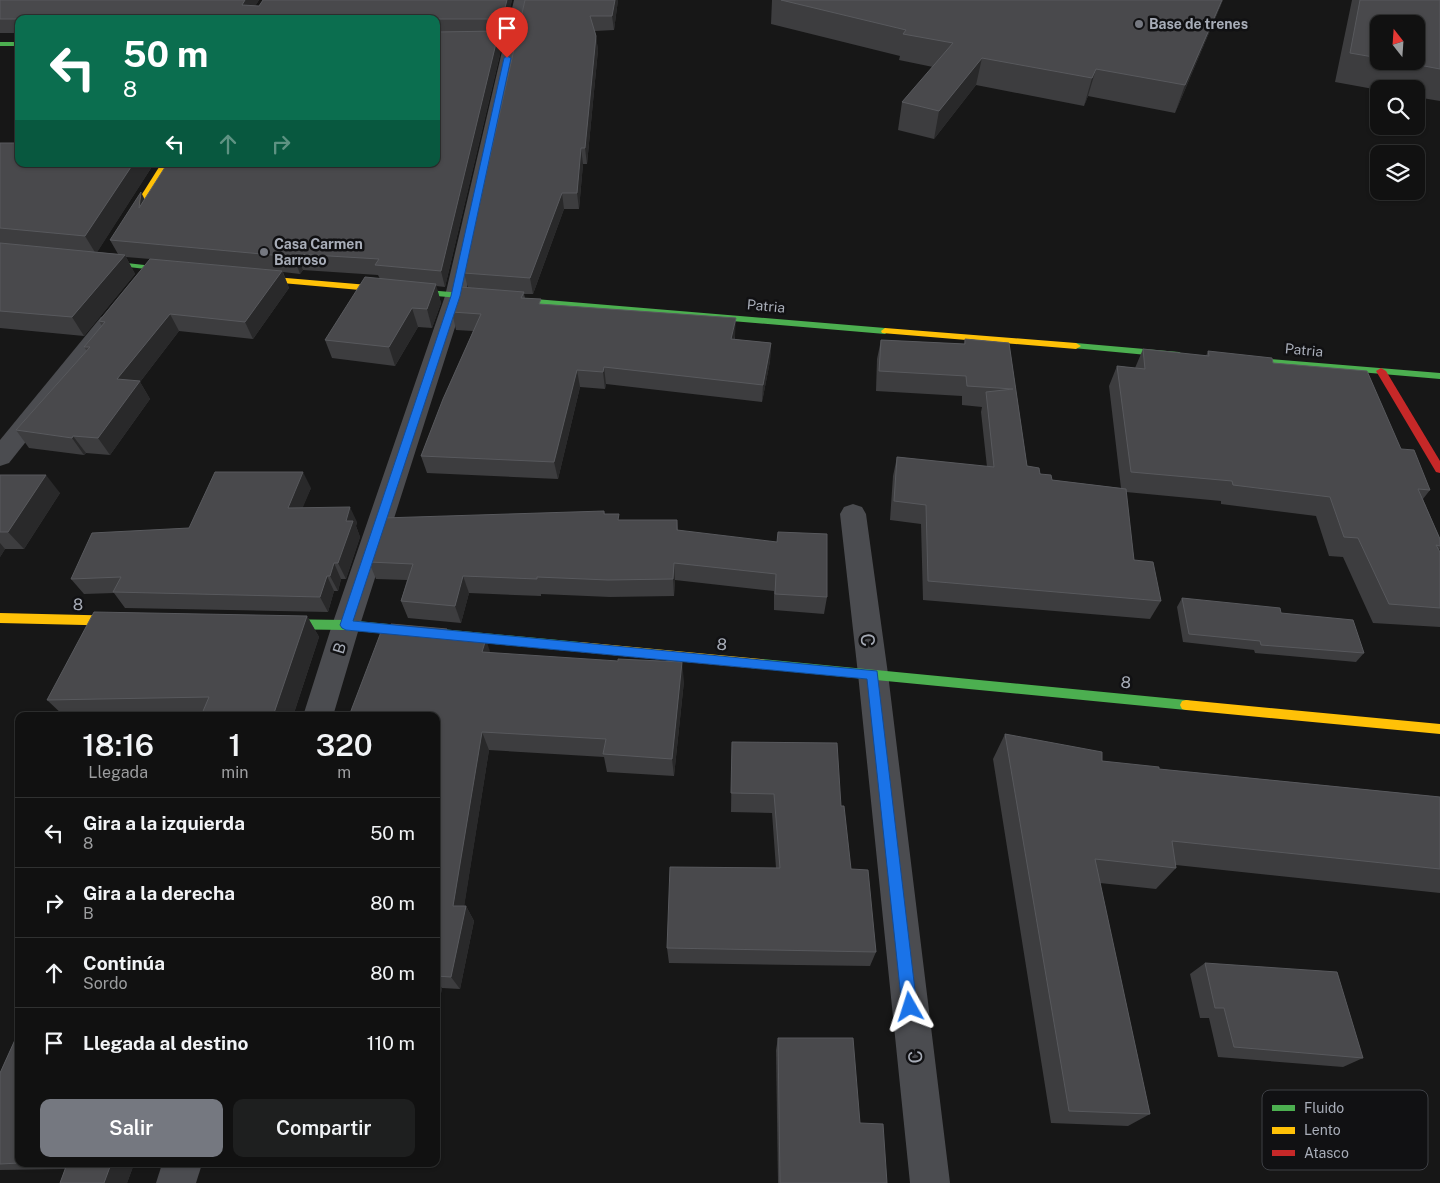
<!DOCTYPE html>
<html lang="es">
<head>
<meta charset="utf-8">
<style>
	:root { --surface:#111; --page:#1e1f1f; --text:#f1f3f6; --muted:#9c9d9f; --line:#303131; --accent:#757880 }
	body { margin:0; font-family:"Public Sans",sans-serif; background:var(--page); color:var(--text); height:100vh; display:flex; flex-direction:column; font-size:19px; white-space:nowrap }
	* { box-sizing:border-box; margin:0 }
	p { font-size:16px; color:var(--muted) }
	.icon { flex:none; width:28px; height:28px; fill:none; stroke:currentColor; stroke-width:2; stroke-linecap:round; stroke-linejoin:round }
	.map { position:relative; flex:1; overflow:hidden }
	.panel { position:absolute; left:15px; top:712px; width:425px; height:455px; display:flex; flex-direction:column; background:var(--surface); border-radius:10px; box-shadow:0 1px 4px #0004,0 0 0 1px var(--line) }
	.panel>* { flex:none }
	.guide { position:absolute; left:15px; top:15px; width:425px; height:152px; border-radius:10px; box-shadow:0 1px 4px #0004,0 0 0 1px var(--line); background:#0b6e4f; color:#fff; overflow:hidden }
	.needle { width:32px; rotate:343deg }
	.tools { position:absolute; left:1370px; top:15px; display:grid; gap:10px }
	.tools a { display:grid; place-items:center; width:55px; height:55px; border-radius:10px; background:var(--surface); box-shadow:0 1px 4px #0004,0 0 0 1px var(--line); font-size:25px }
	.pin { position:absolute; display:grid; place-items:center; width:42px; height:42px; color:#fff; margin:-51px -21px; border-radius:50% 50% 50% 0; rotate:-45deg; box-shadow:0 0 5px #0007 }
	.pin .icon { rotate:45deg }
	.me { position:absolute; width:55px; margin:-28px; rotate:354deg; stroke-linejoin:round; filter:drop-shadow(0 0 4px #0008) }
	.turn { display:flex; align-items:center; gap:18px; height:105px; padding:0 25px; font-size:22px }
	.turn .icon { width:65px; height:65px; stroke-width:2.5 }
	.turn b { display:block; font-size:35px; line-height:42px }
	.lanes { display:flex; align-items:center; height:48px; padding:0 25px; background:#0003; justify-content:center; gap:25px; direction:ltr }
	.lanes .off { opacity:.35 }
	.eta { display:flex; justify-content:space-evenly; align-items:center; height:85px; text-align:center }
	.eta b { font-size:30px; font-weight:600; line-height:35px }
	.cta { display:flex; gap:10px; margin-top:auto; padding:10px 25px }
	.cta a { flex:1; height:58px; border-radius:10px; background:var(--accent); color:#fff; font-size:20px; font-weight:600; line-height:58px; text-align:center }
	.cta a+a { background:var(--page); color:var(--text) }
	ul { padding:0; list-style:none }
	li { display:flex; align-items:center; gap:15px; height:70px; padding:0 25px; border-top:1px solid var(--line) }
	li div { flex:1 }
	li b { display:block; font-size:19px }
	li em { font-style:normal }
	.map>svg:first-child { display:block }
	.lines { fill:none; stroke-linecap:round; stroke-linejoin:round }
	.street { fill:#4b4c50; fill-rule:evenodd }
	.fast { fill:#4caf50; fill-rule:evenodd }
	.slow { fill:#ffc107; fill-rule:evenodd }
	.jam { fill:#c62828; fill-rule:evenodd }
	.wall { fill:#3d3d3f; fill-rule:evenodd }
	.shaded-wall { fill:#29292a }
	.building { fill:#49494c; stroke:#58595d }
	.route { fill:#1a73e8; stroke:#114b97 }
	.poi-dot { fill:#757880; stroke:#111113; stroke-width:2 }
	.labels { text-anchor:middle; stroke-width:5; stroke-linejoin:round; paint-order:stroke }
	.far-poi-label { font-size:14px; font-weight:bold; fill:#a8adb8; stroke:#111113; text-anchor:start }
	.far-street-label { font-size:14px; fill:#a8adb8; stroke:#111113 }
	.street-label { font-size:16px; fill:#a8adb8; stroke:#111113 }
	.near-street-label { font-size:19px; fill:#a8adb8; stroke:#111113 }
	.key { fill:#111113; stroke:#3e4045; stroke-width:1 }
	.key-label { font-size:14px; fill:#a8adb8 }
</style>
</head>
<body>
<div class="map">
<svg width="1440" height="1183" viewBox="0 0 1440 1183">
	<rect width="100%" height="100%" fill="#171717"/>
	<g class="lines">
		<g class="street">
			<polygon points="514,0 528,0 465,296 360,625 333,716 303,716 332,625 445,296"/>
			<polygon points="109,315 117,317 120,322 117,327 9,463 0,466 0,440 101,317"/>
			<polygon points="853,504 862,507 866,514 888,674 950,1183 910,1183 858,674 840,514 844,507"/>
			<polygon points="162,1164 202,1164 196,1183 156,1183"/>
		</g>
		<g class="fast">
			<rect x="0" y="42" width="19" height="4"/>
			<polygon points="91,259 180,269 184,271 180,273 94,263 91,263"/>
			<polygon points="427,290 885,328 889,331 885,334 424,295 424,291"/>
			<polygon points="1076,343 1179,352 1184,355 1179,358 1073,348 1073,344"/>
			<polygon points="1235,356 1440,373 1440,379 1232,361 1232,357"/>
			<polygon points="274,619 346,620 580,642 584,644 586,647 584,650 580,652 346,630 274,629 270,627 268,624 270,621"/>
			<polygon points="761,659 1186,700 1190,701 1192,705 1190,709 1186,710 761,669 757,668 755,664 757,660"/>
		</g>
		<g class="slow">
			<polygon points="161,164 169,164 127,231 121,231 120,229"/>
			<polygon points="251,275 427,290 431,293 427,296 248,280 248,276"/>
			<polygon points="885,328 1076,343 1081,346 1076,349 882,333 881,331"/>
			<polygon points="0,613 126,616 130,618 132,621 130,624 126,626 0,623"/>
			<polygon points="580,642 761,659 765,660 767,664 765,668 761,669 580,652 576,650 574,647 576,644"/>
			<polygon points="1186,700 1440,724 1440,734 1186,710 1182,709 1180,705 1182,701"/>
		</g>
		<polygon class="jam" points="1381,368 1386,371 1440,461 1440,473 1436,472 1376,371"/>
	</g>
	<g class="wall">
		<polygon points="0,0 259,0 255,6 259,6 263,0 512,0 504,33 499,33 502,46 445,287 436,286 441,303 432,328 418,327 395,366 332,358 325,340 380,279 378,275 303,270 300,274 283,272 289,288 253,339 179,331 140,382 150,399 110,455 86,453 84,455 29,448 16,430 87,351 84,347 102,326 99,321 150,259 126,257 135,274 84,336 0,328 0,143 19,164 153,164 153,165 97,252 118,254 110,240 145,199 436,164 436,19 19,19 19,33 0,33"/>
		<polygon points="525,0 618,0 614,30 595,31 598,50 587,164 583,164 579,209 564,209 533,294 524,294 525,298 542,305 735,336 735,340 771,343 770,361 762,402 606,384 605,389 580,387 558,479 427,473 421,456 473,331 456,330 452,312 468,288 464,273"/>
		<polygon points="772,0 1223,0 1175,113 1088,96 1084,106 976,85 934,139 898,130 902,102 933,67 899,60 900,56 771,24"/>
		<path d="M1352 0H1440V101L1416 97V89H1379V90L1335 82ZM1379 24 1416 61H1379Z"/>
		<polygon points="965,339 1009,343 1027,466 1052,480 1121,488 1109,386 1117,366 1135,368 1143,349 1206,356 1208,351 1273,363 1401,449 1430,490 1423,499 1440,539 1440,549 1439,550 1440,552 1440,627 1373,623 1343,557 1329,556 1316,516 1221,504 1221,501 1126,492 1134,560 1161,601 1150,619 923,600 921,524 890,520 893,476 897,457 987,467 981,412 982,407 962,405 962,396 876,391 877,359 881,340 964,344"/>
		<polygon points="0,475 60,493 24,549 5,549 0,557"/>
		<polygon points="311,488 302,508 357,522 356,526 360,537 346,579 341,579 338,591 334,591 328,612 125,608 114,593 84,594 71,579 189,528"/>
		<polygon points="604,511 605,514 619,520 677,520 678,530 827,597 824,614 774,610 774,591 675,580 674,596 610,597 541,594 541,596 469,593 461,623 408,618 401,601 407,580 376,579 369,562"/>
		<polygon points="1182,598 1281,613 1364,653 1356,662 1255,653 1254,650 1183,642 1177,607"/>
		<polygon points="307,616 319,637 293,716 64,716 47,700"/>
		<polygon points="447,629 450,637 490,653 684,681 674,776 607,772 604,757 489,750 464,906 466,906 474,921 460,989 442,988 436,1019 436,716 388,633"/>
		<polygon points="1005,734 1102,761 1159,769 1440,797 1440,893 1176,865 1176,868 1156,889 1100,883 1150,1114 1128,1126 1051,1123 993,759"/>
		<polygon points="732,742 841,806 851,869 876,952 870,966 669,963 667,948 776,868 772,813 731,812"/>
		<polygon points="1205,963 1363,1058 1343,1067 1218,1057 1209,1018 1200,1018 1190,974"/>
		<polygon points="19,1031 19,1164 134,1164 127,1183 60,1183 65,1169 0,1170 0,1073"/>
		<polygon points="778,1038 860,1123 887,1183 778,1183 776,1050"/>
	</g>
	<g class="shaded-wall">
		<polygon points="245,0 259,0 247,19 242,5"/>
		<polygon points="507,0 512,0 504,33 502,19"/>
		<polygon points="615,0 618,0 614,30 612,16"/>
		<polygon points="1222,0 1223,0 1175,113 1185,85"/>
		<polygon points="499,31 502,46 445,287 441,271"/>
		<polygon points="596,36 598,50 587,164 585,148"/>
		<polygon points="982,58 976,85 934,139 939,111"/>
		<polygon points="1096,69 1088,96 1084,106 1092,78"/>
		<polygon points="581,148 583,164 579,209 577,193"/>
		<polygon points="133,164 153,164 153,165 96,254 85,236"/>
		<polygon points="141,192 149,208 139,208"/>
		<polygon points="562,193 564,209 533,294 530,278"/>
		<polygon points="296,254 303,270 300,274 294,257"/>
		<polygon points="125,255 135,274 84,336 72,317"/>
		<polygon points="282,271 289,288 253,339 245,322"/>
		<polygon points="436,284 441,303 432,328 427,309"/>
		<polygon points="412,308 418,327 395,366 389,347"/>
		<polygon points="170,314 179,331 140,382 150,399 110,455 98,438 117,379"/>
		<polygon points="736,318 735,336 731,357 731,339"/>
		<polygon points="771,343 770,361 762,402 763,385"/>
		<polygon points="604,367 606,384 605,389 603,372"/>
		<polygon points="577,370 580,387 558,479 554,462"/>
		<polygon points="73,436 86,453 84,455 72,438"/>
		<polygon points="303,472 311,488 296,524 288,508"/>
		<polygon points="46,475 60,493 24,549 8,532"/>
		<polygon points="350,507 357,522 356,526 360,537 346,579 338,563 346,521"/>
		<polygon points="0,543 5,549 0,557"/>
		<polygon points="334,563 341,579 338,591 330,576"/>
		<polygon points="674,563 675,580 674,596 673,579"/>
		<polygon points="327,576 334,591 328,612 320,597"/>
		<polygon points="463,576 469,593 461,623 455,606"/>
		<polygon points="307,616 319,637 293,716 273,716"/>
		<polygon points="447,629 454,648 445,636"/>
		<polygon points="486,639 492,658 482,652"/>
		<polygon points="682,662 684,681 674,776 672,759"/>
		<polygon points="482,732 489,750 462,920 453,906"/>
		<polygon points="466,906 474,921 460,989 451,977"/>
		<polygon points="436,981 442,988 436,1019"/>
		<polygon points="111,1164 134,1164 127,1183 104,1183"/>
	</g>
	<g class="building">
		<polygon points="0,0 245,0 242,5 259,6 263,0 507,0 502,19 0,19"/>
		<polygon points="525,0 615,0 612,16 590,16 596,36 585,148 581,148 577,193 562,193 530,278 464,273"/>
		<polygon points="781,0 1222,0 1185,85 1096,69 1092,78 982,58 939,111 902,102 953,43 903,34 906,30"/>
		<polygon points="1360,0 1440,0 1440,69 1398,61 1416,61 1416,24 1379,24 1379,58 1350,53"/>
		<polygon points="499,31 441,271 375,265 379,259 296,254 294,257 110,240 141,192 139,208 167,164 436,164 436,32"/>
		<polygon points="0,143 19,143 19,164 133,164 85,236 0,228"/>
		<polygon points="0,243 125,255 72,317 0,311"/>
		<polygon points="150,259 282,271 245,322 170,314 117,379 140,381 98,438 73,436 72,438 16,430 90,347 84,347 105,322 99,321"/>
		<polygon points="365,277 436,284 427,309 412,308 389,347 325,340"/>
		<polygon points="460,287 524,292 521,298 541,299 539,304 736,318 731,339 771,343 763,385 604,367 603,372 577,370 554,462 421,456 443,399 481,314 452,312"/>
		<polygon points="965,339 1009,343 1027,466 1039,468 1040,474 1051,475 1052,480 1126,489 1134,560 1153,562 1161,601 928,581 926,505 894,501 897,457 994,467 986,392 1013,389 967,386 966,376 879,371 881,340 965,344"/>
		<polygon points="1143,349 1209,356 1208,351 1272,358 1273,363 1367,371 1401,449 1414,450 1430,490 1418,489 1440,539 1440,546 1436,545 1440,552 1440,608 1389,604 1358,538 1344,537 1330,497 1233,485 1232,481 1131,472 1117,366 1145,369"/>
		<polygon points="215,472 303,472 288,508 350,507 346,521 353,521 338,563 334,563 330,576 327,576 320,597 113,592 121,577 71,579 92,533 189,528"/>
		<polygon points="0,475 46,475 8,532 0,532"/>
		<polygon points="604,511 604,514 619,514 618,520 677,520 677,530 777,542 778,532 827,534 827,597 775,594 776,574 674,563 673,579 608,580 537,577 537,579 463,576 455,606 401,601 413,564 369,562 383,518"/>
		<polygon points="1182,598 1280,608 1281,613 1353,620 1364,653 1261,645 1260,641 1189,634"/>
		<polygon points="94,612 307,616 273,716 201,716 209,697 47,700"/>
		<polygon points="391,624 447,629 445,636 486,639 482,652 618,661 618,659 682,662 672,759 603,754 606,739 482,732 453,906 466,906 451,977 436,976 436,716 349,716 381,632 388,633"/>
		<polygon points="1005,734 1102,752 1102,761 1159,767 1159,769 1440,797 1440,869 1172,841 1176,868 1095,859 1150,1114 1069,1111"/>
		<polygon points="732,742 837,743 841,806 844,806 851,869 868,870 876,952 667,948 670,867 780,868 774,794 731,793"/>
		<polygon points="1205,963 1337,972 1363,1058 1234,1047 1224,1008 1215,1008"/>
		<polygon points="19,1031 19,1163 0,1164 0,1073"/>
		<polygon points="778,1038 853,1038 860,1123 883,1124 887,1183 780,1183"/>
		<polygon points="67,1164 111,1164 104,1183 60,1183"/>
	</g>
	<polygon class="route" points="507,56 511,58 460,296 353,621 877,671 917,1007 915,1012 910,1014 904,1012 902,1007 867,679 346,630 342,628 340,625 451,296 504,58"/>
	<g class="poi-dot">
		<circle cx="1139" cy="24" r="5"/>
		<circle cx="264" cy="252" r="5"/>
	</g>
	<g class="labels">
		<g class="far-poi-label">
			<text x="1149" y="29">Base de trenes</text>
			<text x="274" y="249">Casa Carmen<tspan x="274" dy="16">Barroso</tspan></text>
		</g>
		<g class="far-street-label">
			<text transform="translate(766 306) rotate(5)" y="5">Patria</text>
			<text transform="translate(1304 350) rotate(5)" y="5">Patria</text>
		</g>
		<g class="street-label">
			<text transform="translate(78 604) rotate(1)" y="6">8</text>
			<text transform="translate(722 644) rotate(5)" y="6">8</text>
			<text transform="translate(339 648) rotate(-73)" y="6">B</text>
			<text transform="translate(1126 682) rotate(5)" y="6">8</text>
		</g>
		<g class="near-street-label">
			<text transform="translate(868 640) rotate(83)" y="7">C</text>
			<text transform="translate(915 1057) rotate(-96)" y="7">C</text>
		</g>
	</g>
	<rect x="1262" y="1090" width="166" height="80" rx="8" class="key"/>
	<rect x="1272" y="1105" width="23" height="6" fill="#4caf50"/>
	<rect x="1272" y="1127" width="23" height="7" fill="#ffc107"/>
	<rect x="1272" y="1150" width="23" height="6" fill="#c62828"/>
	<g class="key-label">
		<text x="1304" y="1113">Fluido</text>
		<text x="1304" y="1135">Lento</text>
		<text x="1304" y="1158">Atasco</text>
	</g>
</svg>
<div class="tools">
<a><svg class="needle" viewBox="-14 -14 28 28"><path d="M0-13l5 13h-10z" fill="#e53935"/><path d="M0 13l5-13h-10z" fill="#9c9d9f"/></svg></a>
<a><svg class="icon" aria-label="search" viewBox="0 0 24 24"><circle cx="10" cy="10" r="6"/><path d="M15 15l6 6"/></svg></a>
<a><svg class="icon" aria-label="layers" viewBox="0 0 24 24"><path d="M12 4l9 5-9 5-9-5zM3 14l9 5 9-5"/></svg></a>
</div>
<div class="pin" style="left:507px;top:58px;background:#d93025"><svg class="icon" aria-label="arrive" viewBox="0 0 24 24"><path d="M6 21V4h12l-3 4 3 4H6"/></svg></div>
<svg class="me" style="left:910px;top:1007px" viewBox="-20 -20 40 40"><path d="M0-17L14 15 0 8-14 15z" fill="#1a73e8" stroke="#fff" stroke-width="4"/></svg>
<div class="guide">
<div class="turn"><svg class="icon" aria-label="left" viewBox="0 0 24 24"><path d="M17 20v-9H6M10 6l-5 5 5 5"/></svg><div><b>50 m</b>8</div></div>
<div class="lanes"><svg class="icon" aria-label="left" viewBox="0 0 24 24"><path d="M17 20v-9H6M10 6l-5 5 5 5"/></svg><svg class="icon off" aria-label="ahead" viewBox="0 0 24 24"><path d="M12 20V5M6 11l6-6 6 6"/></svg><svg class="icon off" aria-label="right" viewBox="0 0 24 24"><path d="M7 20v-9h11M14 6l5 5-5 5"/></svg></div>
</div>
<section class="panel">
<div class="eta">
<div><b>18:16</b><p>Llegada</p></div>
<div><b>1</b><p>min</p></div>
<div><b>320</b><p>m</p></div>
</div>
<ul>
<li><svg class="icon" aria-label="left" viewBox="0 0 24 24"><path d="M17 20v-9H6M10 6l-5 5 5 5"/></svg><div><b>Gira a la izquierda</b><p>8</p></div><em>50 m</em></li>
<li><svg class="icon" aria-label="right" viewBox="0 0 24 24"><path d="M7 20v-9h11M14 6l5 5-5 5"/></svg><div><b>Gira a la derecha</b><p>B</p></div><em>80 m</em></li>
<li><svg class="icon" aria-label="ahead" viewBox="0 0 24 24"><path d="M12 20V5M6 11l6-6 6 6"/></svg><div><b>Continúa</b><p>Sordo</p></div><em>80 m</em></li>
<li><svg class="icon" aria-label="arrive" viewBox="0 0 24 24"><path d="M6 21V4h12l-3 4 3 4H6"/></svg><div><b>Llegada al destino</b></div><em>110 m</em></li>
</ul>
<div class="cta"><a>Salir</a><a>Compartir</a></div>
</section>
</div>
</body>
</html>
